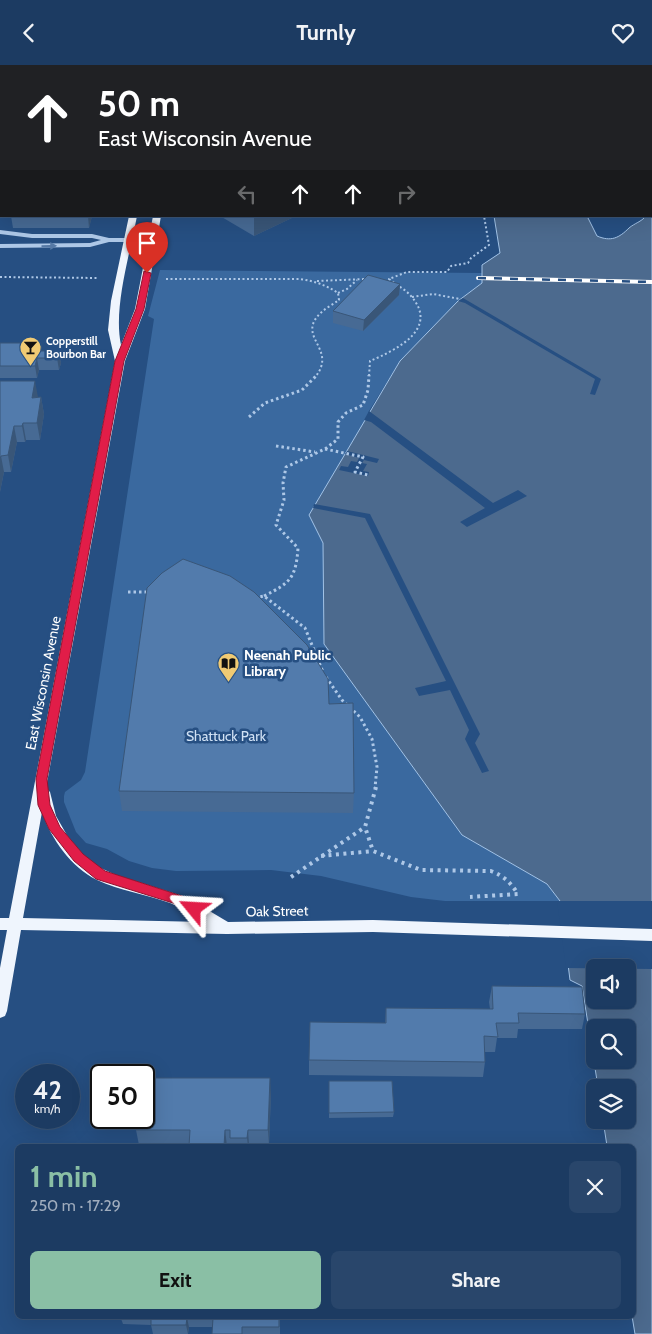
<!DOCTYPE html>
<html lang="en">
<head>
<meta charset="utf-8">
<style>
	:root { --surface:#1c3b62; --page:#29466b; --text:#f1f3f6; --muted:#a0adbe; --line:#3a5577; --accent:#8abfa5 }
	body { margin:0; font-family:Cabin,sans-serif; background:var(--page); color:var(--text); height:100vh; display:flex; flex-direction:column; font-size:19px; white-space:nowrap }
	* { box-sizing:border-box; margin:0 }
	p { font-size:16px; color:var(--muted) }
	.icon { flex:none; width:28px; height:28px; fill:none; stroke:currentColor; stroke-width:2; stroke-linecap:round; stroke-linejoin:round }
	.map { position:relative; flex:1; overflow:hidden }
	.details { position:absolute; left:15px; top:1079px; width:621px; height:175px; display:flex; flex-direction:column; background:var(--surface); border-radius:8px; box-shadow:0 5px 20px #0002,0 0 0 1px var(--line) }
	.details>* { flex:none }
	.hud { position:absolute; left:0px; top:0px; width:652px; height:152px; box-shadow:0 5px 20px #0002,0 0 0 1px var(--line); background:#202124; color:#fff; overflow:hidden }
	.buttons { position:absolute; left:586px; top:894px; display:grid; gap:10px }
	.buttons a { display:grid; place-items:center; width:50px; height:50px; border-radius:8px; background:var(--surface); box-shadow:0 5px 20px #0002,0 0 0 1px var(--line); font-size:25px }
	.speed { position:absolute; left:15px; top:999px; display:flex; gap:10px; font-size:25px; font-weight:700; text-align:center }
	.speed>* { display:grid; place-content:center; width:65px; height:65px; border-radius:50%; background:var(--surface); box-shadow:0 5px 20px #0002,0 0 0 1px var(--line); line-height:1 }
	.speed small { font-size:12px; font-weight:400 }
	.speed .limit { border:2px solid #111; border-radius:8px; background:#fff; color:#111 }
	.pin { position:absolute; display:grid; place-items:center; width:42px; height:42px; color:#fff; margin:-51px -21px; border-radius:50% 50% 50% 0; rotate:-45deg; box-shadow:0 0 5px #0007 }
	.pin .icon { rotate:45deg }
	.me { position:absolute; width:55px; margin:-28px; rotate:297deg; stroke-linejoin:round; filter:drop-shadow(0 0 4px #0008) }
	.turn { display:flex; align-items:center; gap:18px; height:105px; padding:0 15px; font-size:22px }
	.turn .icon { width:65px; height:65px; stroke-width:2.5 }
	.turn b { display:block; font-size:35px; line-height:42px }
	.lanes { display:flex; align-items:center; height:48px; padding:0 15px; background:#0003; justify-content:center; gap:25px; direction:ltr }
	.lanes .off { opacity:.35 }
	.round { display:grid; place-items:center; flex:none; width:52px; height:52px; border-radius:8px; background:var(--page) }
	.head { display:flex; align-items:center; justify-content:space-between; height:85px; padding:0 15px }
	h1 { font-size:30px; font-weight:800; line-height:38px; color:var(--accent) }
	.cta { display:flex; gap:10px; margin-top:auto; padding:10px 15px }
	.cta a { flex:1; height:58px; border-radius:8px; background:var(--accent); color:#111; font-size:20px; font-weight:800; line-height:58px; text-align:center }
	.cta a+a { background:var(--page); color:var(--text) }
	header { display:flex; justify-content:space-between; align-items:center; height:65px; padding:0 15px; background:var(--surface); font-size:22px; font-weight:800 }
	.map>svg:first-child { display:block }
	.green { fill:#3a699f }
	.water { fill:#4c6a8e; stroke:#a2c3e7; fill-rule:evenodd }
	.pier { fill:#264f82 }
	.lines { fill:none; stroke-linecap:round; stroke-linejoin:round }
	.path-far2 { stroke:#aec8e7; stroke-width:2; stroke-dasharray:2 2.5; stroke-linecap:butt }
	.path-far1 { stroke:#aec8e7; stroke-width:3; stroke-dasharray:2.5 3; stroke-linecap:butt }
	.path { stroke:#aec8e7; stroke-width:4; stroke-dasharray:3 4.5; stroke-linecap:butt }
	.minor { fill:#aec8e7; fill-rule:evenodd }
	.major { fill:#eff5fd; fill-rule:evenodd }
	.rail-casing { stroke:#fff; stroke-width:4 }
	.rail { stroke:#264f82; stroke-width:2.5; stroke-dasharray:8; stroke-linecap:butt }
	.wall { fill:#476a94 }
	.shaded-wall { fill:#395678 }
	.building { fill:#527bac; stroke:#395678 }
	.oneway { fill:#5679a5 }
	.route { fill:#e11d48; stroke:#92132f }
	.labels { text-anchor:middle; stroke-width:5; stroke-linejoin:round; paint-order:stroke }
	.far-poi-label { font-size:11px; font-weight:bold; fill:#fff; stroke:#264f82; text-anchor:start }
	.poi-label { font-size:14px; font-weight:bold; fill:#fff; stroke:#264f82; text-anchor:start }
	.street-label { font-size:14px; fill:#fff; stroke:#264f82 }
	.park-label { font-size:14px; fill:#d1e2f5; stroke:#264f82 }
</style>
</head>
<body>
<header><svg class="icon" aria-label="back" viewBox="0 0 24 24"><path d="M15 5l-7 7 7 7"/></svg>Turnly<svg class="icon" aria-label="heart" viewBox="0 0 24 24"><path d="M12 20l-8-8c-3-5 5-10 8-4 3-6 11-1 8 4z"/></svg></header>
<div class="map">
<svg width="652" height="1269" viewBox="0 0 652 1269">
	<rect width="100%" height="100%" fill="#264f82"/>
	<polygon class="green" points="160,205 482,208 482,218 458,236 400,296 369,346 323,478 324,579 462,770 547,819 560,836 445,836 411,832 321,811 271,805 176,806 152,803 129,796 107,784 86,778 76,767 64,737 64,731 65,727 81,715 85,707 154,254 148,251"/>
	<path class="water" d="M652 137V1269H635L632 1251 634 1081H607L603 1055H628V1022H598L582 921 570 915 560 836 547 819 462 770 324 579 323 478 309 450 400 296 458 236 482 218V200L500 188 494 151H587L597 171C611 177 619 173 629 163 635 158 641 157 646 151H651ZM595 902H628V935H595ZM595 962H628V995H595Z"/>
	<g class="pier">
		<polygon points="463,233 601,314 595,330 590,329 595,314 465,238 458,236"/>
		<polygon points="369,346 493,438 518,425 527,431 467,462 460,457 485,443 371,357 364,355"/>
		<polygon points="347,386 379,394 377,398 364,395 362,398 367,399 363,406 369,407 368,411 339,405 341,401 348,402 351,396 357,397 359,393 345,389"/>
		<polygon points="314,439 370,449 480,669 475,678 489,706 482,708 465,674 469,665 450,625 419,631 415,623 446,616 365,453 313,443"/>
		<polygon points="557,836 652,836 652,904 566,903"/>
	</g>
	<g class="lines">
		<g class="path-far2">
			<polyline points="0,212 99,213"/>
			<path d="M166 214H300C314 216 326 220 338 228L339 235C332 240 322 245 317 252 300 273 336 285 316 311"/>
			<polyline points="317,216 365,214"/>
			<polyline points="338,228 347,224 357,215"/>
			<polyline points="412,232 433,229 460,234"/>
			<path d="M369 311 370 296C396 285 440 264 411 231 405 224 396 220 389 214L407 207H447L451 201 468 198 471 193 489 180 484 151"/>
		</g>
		<g class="path-far1">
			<polyline points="249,352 265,338 302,325 317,310"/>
			<polyline points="276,381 315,387"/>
			<polyline points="325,384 363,392 355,407 368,410"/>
			<polyline points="128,527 149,527"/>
			<path d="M264 531C290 518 296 513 298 483L276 460 284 435 283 418 286 402 325 384 338 374V357L346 348 363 340 368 325 369 310"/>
			<polyline points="255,533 264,531 305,563 323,607"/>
			<polyline points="326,612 342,635 360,652 372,674 377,702 375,723"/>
		</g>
		<g class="path">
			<path d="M376 722 365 762 373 786 421 805 491 806C504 811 510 817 518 829L470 832"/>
			<polyline points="321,791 373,786"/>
			<polyline points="291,812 365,762"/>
		</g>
		<polygon class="minor" points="0,165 32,169 92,169 109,173 153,173 156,175 153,177 109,177 90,182 0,183 0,179 90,178 101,175 92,173 32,173 0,169"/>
		<g class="major">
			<rect x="166" y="0" width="8" height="1"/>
			<path d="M129 151H137C130 189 113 243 121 280L135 244 153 151H161L145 244 125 296 46 723 50 727 56 751 68 772 86 793 96 801 116 810 186 832 228 857 373 855 652 864V876L373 867 227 869 21 865 7 946 5 951 0 953V903L7 865H0V853H9L115 296 108 265 111 236ZM42 747C51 774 71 802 97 815 120 826 146 829 170 838 182 843 193 850 204 857L23 853Z"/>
		</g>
		<defs>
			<polyline id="rail" points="478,213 652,217"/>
		</defs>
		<use href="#rail" class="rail-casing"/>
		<use href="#rail" class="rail"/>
	</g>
	<g class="wall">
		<rect x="214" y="0" width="110" height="1"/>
		<polygon points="1,38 1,72 0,72 0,41"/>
		<rect x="0" y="81" width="1" height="68"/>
		<polygon points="11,151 92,151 89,163 13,163"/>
		<polygon points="220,151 296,151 254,171"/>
		<polygon points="400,219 399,230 363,266 333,258 333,246"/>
		<polygon points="0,278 41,278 42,286 59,286 61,298 59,305 39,305 37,313 0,313"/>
		<polygon points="0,316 38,332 41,332 44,349 40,375 26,375 25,377 17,377 11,407 4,407 0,427"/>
		<polygon points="329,639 354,728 353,748 122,746 119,726"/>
		<polygon points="492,921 585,949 582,964 518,964 517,973 497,973 495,987 485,987 485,997 483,1012 309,1010 309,995 385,958 386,943 490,944 489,937"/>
		<polygon points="329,1016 394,1047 393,1052 329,1053"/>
		<polygon points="271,1028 269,1080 249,1080 249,1081 231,1081 231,1080 139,1080 136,1065"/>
		<polygon points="120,1251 280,1251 280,1269 212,1269 213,1262 189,1262 188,1269 153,1269 151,1260 123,1259"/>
	</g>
	<g class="shaded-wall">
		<polygon points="278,0 284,0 284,1 275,1"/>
		<rect x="289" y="0" width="35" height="1"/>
		<polygon points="88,151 92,151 89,163"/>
		<polygon points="254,151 296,151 254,171"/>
		<polygon points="400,219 399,230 363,266 364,255"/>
		<polygon points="41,278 43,290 39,286"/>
		<polygon points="59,286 61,298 59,305 57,293"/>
		<polygon points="37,293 39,305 37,313 35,301"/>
		<polygon points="35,316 38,332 32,333"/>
		<polygon points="41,332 44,349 40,375 37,358"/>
		<polygon points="23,358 26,375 25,377 22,361"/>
		<polygon points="14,361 17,377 11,407 8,390"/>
		<polygon points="1,391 4,407 0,427 0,394"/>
		<polygon points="270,1013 271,1028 269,1080 268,1065"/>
		<polygon points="225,1065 227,1081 224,1081"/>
		<polygon points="248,1065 249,1080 249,1081 248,1081 247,1073"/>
		<polygon points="187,1253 189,1262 188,1269 186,1260"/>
	</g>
	<g class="building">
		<polygon points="255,0 278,0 275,1 257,1"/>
		<polygon points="1,38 1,57 0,57 0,41"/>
		<rect x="0" y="81" width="1" height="45"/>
		<polygon points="368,210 400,219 364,255 333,246"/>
		<polygon points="0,278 41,278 39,286 59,286 57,293 37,293 35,301 0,301"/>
		<polygon points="0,316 35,316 32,333 41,332 37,358 23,358 22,361 14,361 8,390 1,391 0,394"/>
		<polygon points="183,494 230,511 254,527 307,580 328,614 329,639 353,638 354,728 119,726 147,523 162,508"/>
		<polygon points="492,921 582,922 585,949 518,948 519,958 496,958 498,972 484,971 485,997 309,995 310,957 386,958 386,943 493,944"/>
		<polygon points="144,1013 270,1013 268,1065 248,1065 247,1073 230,1073 230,1065 225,1065 224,1081 189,1081 190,1065 136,1065 137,1052 144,1052"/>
		<polygon points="329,1016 392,1016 394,1047 329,1048"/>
		<polygon points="151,1251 279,1251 279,1262 242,1262 242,1269 212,1269 213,1253 187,1253 186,1260 151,1260"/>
	</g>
	<defs><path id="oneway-solid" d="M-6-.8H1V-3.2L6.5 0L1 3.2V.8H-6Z" transform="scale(1.25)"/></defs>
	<use class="oneway" href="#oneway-solid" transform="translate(49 181) rotate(-1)"/>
	<polygon class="route" points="144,206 151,208 144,244 124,296 47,714 50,740 60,762 83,789 105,806 182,831 198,840 200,844 198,848 194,849 173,838 96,814 74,796 49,764 38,740 36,714 115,296 136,244"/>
	<defs>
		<symbol id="bar-pin" viewBox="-11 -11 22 30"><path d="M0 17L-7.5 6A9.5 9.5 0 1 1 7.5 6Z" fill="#f0ca73" stroke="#264f82"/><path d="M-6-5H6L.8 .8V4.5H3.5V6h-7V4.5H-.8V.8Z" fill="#111"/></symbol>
		<symbol id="library-pin" viewBox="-11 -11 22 30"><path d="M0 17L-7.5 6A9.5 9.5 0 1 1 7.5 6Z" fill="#f0ca73" stroke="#264f82"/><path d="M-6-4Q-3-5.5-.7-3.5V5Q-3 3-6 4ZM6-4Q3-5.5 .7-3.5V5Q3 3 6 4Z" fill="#111"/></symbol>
	</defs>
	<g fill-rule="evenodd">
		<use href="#bar-pin" x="18" y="270" width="25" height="34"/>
		<use href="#library-pin" x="216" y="586" width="25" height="34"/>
	</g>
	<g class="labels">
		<g class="far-poi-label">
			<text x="46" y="280">Copperstill<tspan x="46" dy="13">Bourbon Bar</tspan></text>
		</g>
		<g class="poi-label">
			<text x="244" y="595">Neenah Public<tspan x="244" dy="16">Library</tspan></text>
		</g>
		<g class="street-label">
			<text transform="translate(43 618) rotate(-79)" y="5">East Wisconsin Avenue</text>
			<text transform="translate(277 846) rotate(-1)" y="5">Oak Street</text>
		</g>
		<g class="park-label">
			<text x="226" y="676">Shattuck Park</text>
		</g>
	</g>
</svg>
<div class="buttons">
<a><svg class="icon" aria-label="sound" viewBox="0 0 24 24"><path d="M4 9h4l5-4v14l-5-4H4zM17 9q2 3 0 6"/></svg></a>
<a><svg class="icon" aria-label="search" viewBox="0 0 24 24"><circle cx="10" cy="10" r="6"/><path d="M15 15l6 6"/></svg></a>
<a><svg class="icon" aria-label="layers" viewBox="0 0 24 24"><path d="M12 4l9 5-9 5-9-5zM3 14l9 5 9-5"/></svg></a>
</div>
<div class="speed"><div>42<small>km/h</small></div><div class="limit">50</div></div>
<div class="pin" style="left:147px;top:208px;background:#d93025"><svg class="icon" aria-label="arrive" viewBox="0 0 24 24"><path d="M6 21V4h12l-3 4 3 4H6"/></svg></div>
<svg class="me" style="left:194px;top:844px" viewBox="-20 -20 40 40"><path d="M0-17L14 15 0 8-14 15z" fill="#e11d48" stroke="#fff" stroke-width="4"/></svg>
<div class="hud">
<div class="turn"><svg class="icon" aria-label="ahead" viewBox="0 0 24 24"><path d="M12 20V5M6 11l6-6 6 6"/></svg><div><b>50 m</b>East Wisconsin Avenue</div></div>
<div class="lanes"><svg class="icon off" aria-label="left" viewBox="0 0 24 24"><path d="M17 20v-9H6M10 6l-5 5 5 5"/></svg><svg class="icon" aria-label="ahead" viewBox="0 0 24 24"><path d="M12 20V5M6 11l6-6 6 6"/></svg><svg class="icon" aria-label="ahead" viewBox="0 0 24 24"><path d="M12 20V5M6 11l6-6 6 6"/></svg><svg class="icon off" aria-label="right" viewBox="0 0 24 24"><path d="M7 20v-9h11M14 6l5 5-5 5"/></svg></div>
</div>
<section class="details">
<div class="head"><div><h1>1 min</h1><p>250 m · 17:29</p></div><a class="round"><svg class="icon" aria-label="close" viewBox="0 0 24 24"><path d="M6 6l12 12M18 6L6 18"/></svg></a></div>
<div class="cta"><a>Exit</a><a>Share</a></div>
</section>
</div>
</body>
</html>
